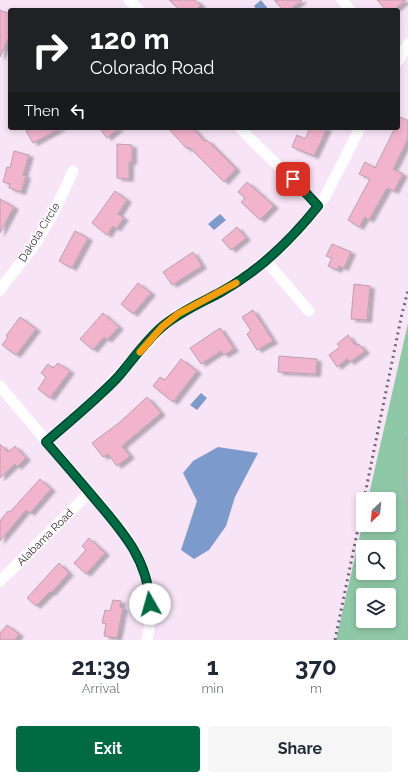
<!DOCTYPE html>
<html lang="en">
<head>
<meta charset="utf-8">
<style>
	:root { --surface:#fff; --page:#f6f6f7; --text:#1f2937; --muted:#747a83; --accent:#006b42 }
	body { margin:0; font-family:Raleway,sans-serif; background:var(--page); color:var(--text); height:100vh; display:flex; flex-direction:column; font-size:15px; white-space:nowrap }
	* { box-sizing:border-box; margin:0 }
	p { font-size:13px; color:var(--muted) }
	.icon { flex:none; width:22px; height:22px; fill:none; stroke:currentColor; stroke-width:2; stroke-linecap:round; stroke-linejoin:round }
	.map { position:relative; height:640px; overflow:hidden }
	.sheet { display:flex; flex-direction:column; background:var(--surface); flex:1 }
	.sheet>* { flex:none }
	.top-card { position:absolute; left:8px; top:8px; width:392px; height:122px; border-radius:4px; box-shadow:0 2px 6px #0003; background:#202124; color:#fff; overflow:hidden }
	.needle { width:26px; rotate:206deg }
	.tools { position:absolute; left:356px; top:492px; display:grid; gap:8px }
	.tools a { display:grid; place-items:center; width:40px; height:40px; border-radius:4px; background:var(--surface); box-shadow:0 2px 6px #0003; font-size:20px }
	.pin { position:absolute; display:grid; place-items:center; width:34px; height:34px; color:#fff; margin:-17px; border-radius:8px; box-shadow:0 2px 6px #0006 }
	.me { position:absolute; width:44px; margin:-22px; rotate:353deg; stroke-linejoin:round; filter:drop-shadow(0 0 3px #0008) }
	.turn { display:flex; align-items:center; gap:14px; height:84px; padding:0 16px; font-size:18px }
	.turn .icon { width:52px; height:52px; stroke-width:2.5 }
	.turn b { display:block; font-size:28px; line-height:34px }
	.then { display:flex; align-items:center; height:38px; padding:0 16px; background:#0003; gap:8px; font-size:15px }
	.eta { display:flex; justify-content:space-evenly; align-items:center; height:68px; text-align:center }
	.eta b { font-size:24px; font-weight:700; line-height:28px }
	.button { display:flex; gap:8px; margin-top:auto; padding:8px 16px }
	.button a { flex:1; height:46px; border-radius:4px; background:var(--accent); color:#fff; font-size:16px; font-weight:700; line-height:46px; text-align:center }
	.button a+a { background:var(--page); color:var(--text) }
	.map>svg:first-child { display:block }
	.green { fill:#8fc8a6; fill-rule:evenodd }
	.water { fill:#7c9bcc }
	.building { fill:#f2b3cd; stroke:#baa1ab; filter:url(#shadow) }
	.lines { fill:none; stroke-linecap:round; stroke-linejoin:round }
	.path { stroke:#b6a6b5; stroke-width:2; stroke-dasharray:2 2; stroke-linecap:butt }
	.street { stroke:#fff; stroke-width:11 }
	.rail { stroke:#706570; stroke-width:3; stroke-dasharray:2 4; stroke-linecap:butt }
	.route-casing { stroke:#00462b; stroke-width:10 }
	.route { stroke:#006b42; stroke-width:7 }
	.slow { stroke:#f59e0b; stroke-width:7 }
	.labels { text-anchor:middle; stroke-width:3.5; stroke-linejoin:round; paint-order:stroke }
	.street-label { font-size:11px; fill:#342d34; stroke:#fff }
</style>
</head>
<body>
<div class="map">
<svg width="408" height="640" viewBox="0 0 408 640">
	<defs>
		<filter id="shadow"><feDropShadow dx="4.5" dy="2.5" stdDeviation="1" flood-color="#0004"/></filter>
	</defs>
	<rect width="100%" height="100%" fill="#f8e4f7"/>
	<path class="green" d="M408 323V640H336L363 522V525H389V499H368ZM363 547H389V573H363ZM363 595H389V621H363Z"/>
	<g class="water">
		<polygon points="261,0 269,10 257,10 254,6"/>
		<polygon points="220,214 226,220 214,230 208,224"/>
		<polygon points="201,393 207,398 197,410 190,405"/>
		<polygon points="218,447 258,453 235,497 226,526 209,550 194,559 181,550 197,501 183,473 193,461"/>
	</g>
	<g class="building">
		<polygon points="169,0 195,0 201,5 196,10 180,10"/>
		<polygon points="274,0 302,0 290,10 283,10"/>
		<polygon points="377,0 406,0 394,10 386,10"/>
		<polygon points="0,10 10,14 10,35 0,57"/>
		<polygon points="401,117 408,121 408,139 393,169 403,174 394,191 387,188 369,220 365,217 359,227 348,220 370,179 359,174 365,162 375,168 395,128 398,128 398,122"/>
		<polygon points="31,128 61,128 33,143 26,131"/>
		<polygon points="99,128 119,128 107,138"/>
		<polygon points="168,128 193,128 205,142 207,140 236,169 224,182 189,147 187,149"/>
		<polygon points="310,128 327,128 314,156 292,147 297,135 305,139"/>
		<polygon points="117,144 132,145 132,162 129,162 129,179 117,178"/>
		<polygon points="14,151 29,155 23,175 26,176 21,192 9,188 10,184 3,182 7,167 10,168"/>
		<polygon points="247,182 274,206 260,220 241,202 245,198 238,192"/>
		<polygon points="115,191 127,200 118,214 124,218 116,229 113,226 107,235 92,223"/>
		<polygon points="0,199 14,207 0,233"/>
		<polygon points="237,227 246,238 231,250 222,240"/>
		<polygon points="75,231 88,238 72,268 59,261"/>
		<polygon points="332,244 351,252 344,268 339,266 337,270 328,266 332,258 326,256"/>
		<polygon points="193,252 202,266 172,285 163,272"/>
		<polygon points="138,283 151,293 133,314 121,304"/>
		<polygon points="354,284 370,286 367,320 351,319"/>
		<polygon points="253,310 273,341 257,350 247,334 251,331 242,317"/>
		<polygon points="103,313 119,327 107,340 104,337 93,350 80,339"/>
		<polygon points="20,317 36,329 16,355 2,345 8,337 6,336"/>
		<polygon points="220,328 234,349 224,355 221,351 201,364 190,348"/>
		<polygon points="348,335 356,346 359,344 365,351 350,362 347,359 337,367 329,355 340,347 337,344"/>
		<polygon points="279,356 317,359 316,374 278,372"/>
		<polygon points="181,359 197,371 173,402 153,386 160,377 165,380"/>
		<polygon points="58,363 70,371 50,398 38,389 46,377 41,373 48,364 53,368"/>
		<polygon points="147,397 161,413 122,446 130,456 117,466 108,454 103,457 92,443 120,422"/>
		<polygon points="0,444 8,452 15,446 26,458 17,467 15,464 0,478"/>
		<polygon points="40,479 51,489 30,513 26,510 0,541 0,521 8,511 10,512"/>
		<polygon points="89,538 105,553 86,574 74,563 86,550 82,546"/>
		<polygon points="59,563 69,573 51,593 50,592 36,606 27,598"/>
		<polygon points="113,600 121,601 120,607 123,608 117,638 104,636 106,624 102,623 105,610 110,611"/>
		<polygon points="7,625 19,634 15,640 0,640 0,633"/>
	</g>
	<g class="lines">
		<polyline class="path" points="408,435 403,444 408,524"/>
		<g class="street">
			<polyline points="129,0 139,10"/>
			<polyline points="342,0 350,10"/>
			<polyline points="398,61 408,44"/>
			<path d="M240 128C266 155 293 179 318 206"/>
			<polyline points="266,261 309,311"/>
			<path d="M0 290C9 277 20 264 30 251 48 226 61 199 73 171"/>
			<path d="M0 386 123 532C147 568 156 597 147 640"/>
			<polyline points="47,441 100,395 162,327 178,314 220,293 243,278 280,249 305,223 326,195 360,128"/>
			<polyline points="0,581 89,493"/>
		</g>
		<g class="rail">
			<polyline points="364,499 401,318 408,290"/>
			<polyline points="335,640 363,504"/>
		</g>
	</g>
	<g class="lines">
		<defs>
			<path id="route" d="M150 604C148 559 122 531 94 498 78 479 62 460 46 442 70 421 95 401 117 378 131 362 147 339 163 326 181 311 201 303 221 292 259 271 291 240 318 206L293 179"/>
		</defs>
		<use href="#route" class="route-casing"/>
		<use href="#route" class="route"/>
		<polyline class="slow" points="140,352 162,327 178,314 236,283"/>
	</g>
	<g class="labels">
		<g class="street-label">
			<text transform="translate(39 232) rotate(-58)" y="4">Dakota Circle</text>
			<text transform="translate(45 537) rotate(-45)" y="4">Alabama Road</text>
		</g>
	</g>
</svg>
<div class="tools">
<a><svg class="needle" viewBox="-14 -14 28 28"><path d="M0-13l5 13h-10z" fill="#e53935"/><path d="M0 13l5-13h-10z" fill="#747a83"/></svg></a>
<a><svg class="icon" aria-label="search" viewBox="0 0 24 24"><circle cx="10" cy="10" r="6"/><path d="M15 15l6 6"/></svg></a>
<a><svg class="icon" aria-label="layers" viewBox="0 0 24 24"><path d="M12 4l9 5-9 5-9-5zM3 14l9 5 9-5"/></svg></a>
</div>
<div class="pin" style="left:293px;top:179px;background:#d93025"><svg class="icon" aria-label="arrive" viewBox="0 0 24 24"><path d="M6 21V4h12l-3 4 3 4H6"/></svg></div>
<svg class="me" style="left:150px;top:604px" viewBox="-20 -20 40 40"><circle r="19" fill="#fff"/><path d="M0-13L10 11 0 6-10 11z" fill="#006b42"/></svg>
<div class="top-card">
<div class="turn"><svg class="icon" aria-label="right" viewBox="0 0 24 24"><path d="M7 20v-9h11M14 6l5 5-5 5"/></svg><div><b>120 m</b>Colorado Road</div></div>
<div class="then">Then<svg class="icon" aria-label="left" viewBox="0 0 24 24"><path d="M17 20v-9H6M10 6l-5 5 5 5"/></svg></div>
</div>
</div>
<section class="sheet">
<div class="eta">
<div><b>21:39</b><p>Arrival</p></div>
<div><b>1</b><p>min</p></div>
<div><b>370</b><p>m</p></div>
</div>
<div class="button"><a>Exit</a><a>Share</a></div>
</section>
</body>
</html>
